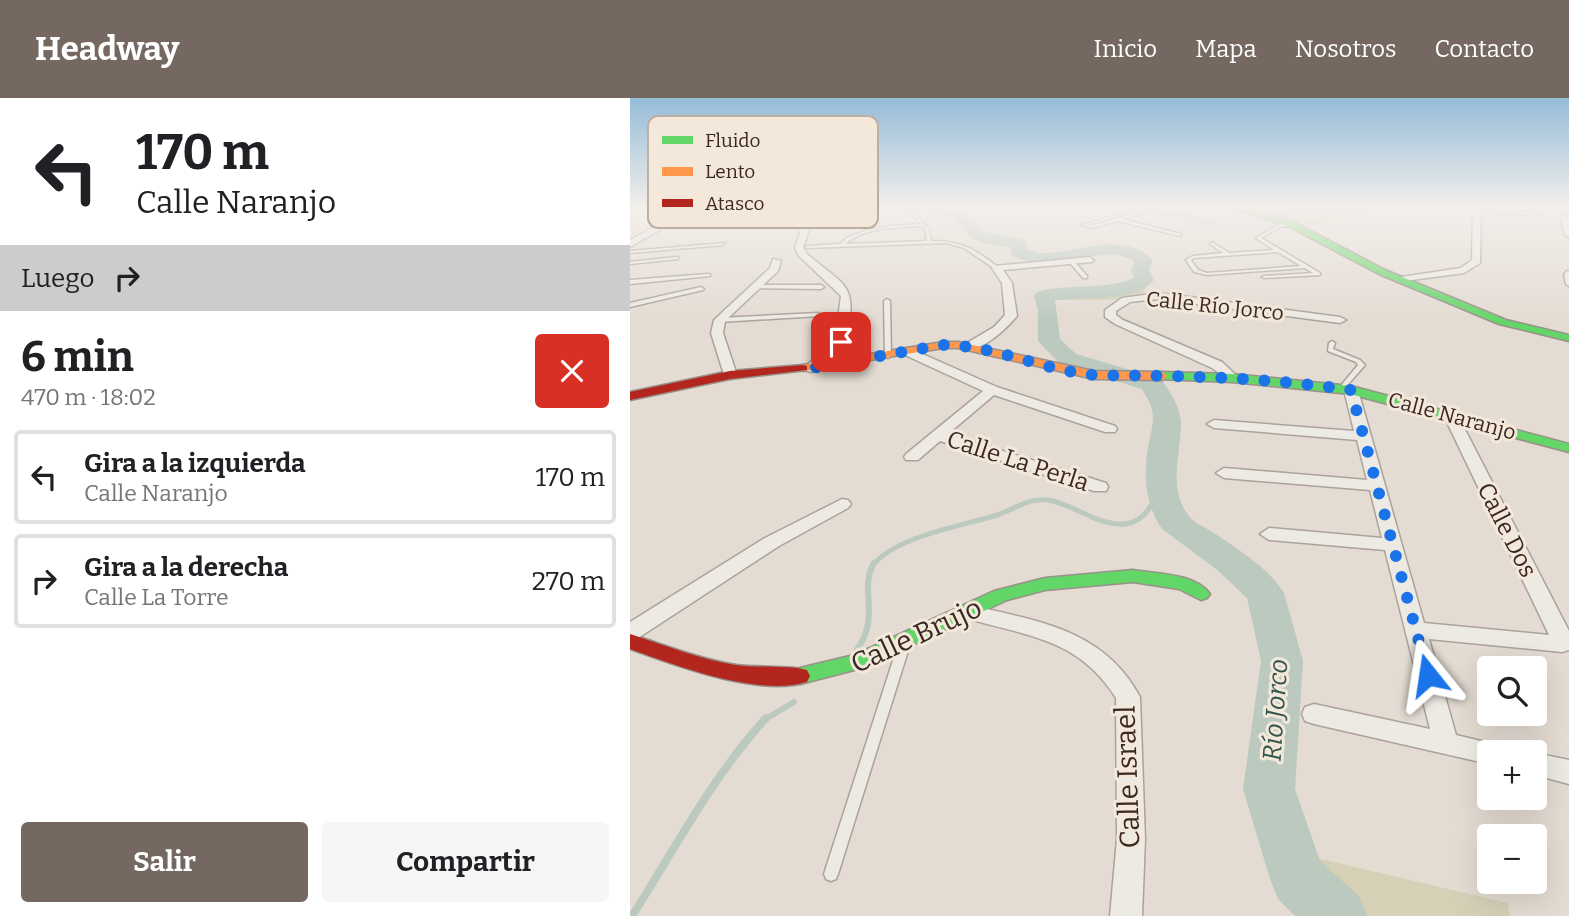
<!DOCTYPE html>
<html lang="es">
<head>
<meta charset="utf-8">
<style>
	:root { --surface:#fff; --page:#f6f6f6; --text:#202124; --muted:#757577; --line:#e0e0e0; --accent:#756860 }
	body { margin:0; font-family:Bitter,serif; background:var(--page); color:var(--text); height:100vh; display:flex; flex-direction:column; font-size:26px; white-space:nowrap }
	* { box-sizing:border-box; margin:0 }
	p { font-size:23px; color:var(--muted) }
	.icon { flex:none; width:38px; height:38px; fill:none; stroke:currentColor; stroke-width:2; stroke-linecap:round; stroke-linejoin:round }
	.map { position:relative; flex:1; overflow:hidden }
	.sheet { display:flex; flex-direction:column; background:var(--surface); width:630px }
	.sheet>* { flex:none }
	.top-card { background:#fff; color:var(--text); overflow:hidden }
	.tools { position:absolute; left:847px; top:558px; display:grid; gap:14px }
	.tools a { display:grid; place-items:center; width:70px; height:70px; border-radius:7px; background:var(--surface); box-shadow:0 7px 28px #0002; font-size:35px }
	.pin { position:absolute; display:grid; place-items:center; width:60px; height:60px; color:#fff; margin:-30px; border-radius:14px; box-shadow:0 4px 10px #0006 }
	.me { position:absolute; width:77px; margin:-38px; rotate:345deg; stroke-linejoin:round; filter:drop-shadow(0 0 5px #0008) }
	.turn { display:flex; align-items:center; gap:24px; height:147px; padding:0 21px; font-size:32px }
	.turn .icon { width:91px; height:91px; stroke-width:2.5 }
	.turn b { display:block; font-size:49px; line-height:60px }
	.then { display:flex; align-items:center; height:66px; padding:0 21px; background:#0003; gap:14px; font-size:26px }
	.round { display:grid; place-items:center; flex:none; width:74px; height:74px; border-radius:7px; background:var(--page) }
	.headline { display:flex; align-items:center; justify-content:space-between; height:119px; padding:0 21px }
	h1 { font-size:42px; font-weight:700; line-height:52px }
	.action { display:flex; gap:14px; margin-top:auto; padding:14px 21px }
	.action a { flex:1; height:80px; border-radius:7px; background:var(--accent); color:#fff; font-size:28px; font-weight:700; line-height:80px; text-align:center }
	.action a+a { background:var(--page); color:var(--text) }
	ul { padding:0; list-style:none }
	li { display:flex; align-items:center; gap:21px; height:94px; margin:0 14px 10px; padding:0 7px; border:4px solid var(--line); border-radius:7px }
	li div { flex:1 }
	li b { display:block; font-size:26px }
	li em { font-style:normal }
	header { display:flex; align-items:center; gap:42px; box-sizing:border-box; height:98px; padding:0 35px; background:var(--accent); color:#fff }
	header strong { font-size:33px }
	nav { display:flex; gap:38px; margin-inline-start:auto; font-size:24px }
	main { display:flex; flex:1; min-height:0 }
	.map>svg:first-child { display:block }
	.green { fill:#d5d0b6 }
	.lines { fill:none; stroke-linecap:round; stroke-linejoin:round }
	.stream-far2 { stroke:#bcc9bf; stroke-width:5 }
	.stream-far1 { stroke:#bcc9bf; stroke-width:6 }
	.stream { stroke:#bcc9bf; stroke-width:8 }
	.river { fill:#bcc9bf; fill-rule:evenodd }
	.lane-casing { stroke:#aaa29b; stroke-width:3 }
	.street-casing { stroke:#aaa29b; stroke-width:3 }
	.fast-casing { stroke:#9a918b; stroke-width:3 }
	.slow-casing { stroke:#9a918b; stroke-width:3 }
	.jam-casing { stroke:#9a918b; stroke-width:3 }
	.lane { fill:#ede9e3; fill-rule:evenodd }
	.street { fill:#ede9e3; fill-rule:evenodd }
	.fast { fill:#63d668; fill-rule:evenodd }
	.slow { fill:#ff974d; fill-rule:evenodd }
	.jam { fill:#b3261e; fill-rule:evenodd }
	.route { stroke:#1a73e8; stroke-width:12; stroke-dasharray:0 21.6 }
	.labels { text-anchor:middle; stroke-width:6; stroke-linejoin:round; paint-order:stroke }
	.far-street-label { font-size:21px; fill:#392922; stroke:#f4e8da }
	.street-label { font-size:24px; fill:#392922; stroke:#f4e8da }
	.water-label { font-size:26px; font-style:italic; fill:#33584f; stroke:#f4e8da }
	.near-street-label { font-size:28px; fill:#392922; stroke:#f4e8da }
	.key { fill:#f4e8da; stroke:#bcafa3; stroke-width:2 }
	.key-label { font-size:19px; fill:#392922 }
</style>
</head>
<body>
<header>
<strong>Headway</strong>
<nav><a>Inicio</a><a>Mapa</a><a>Nosotros</a><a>Contacto</a></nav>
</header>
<main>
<section class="sheet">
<div class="top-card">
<div class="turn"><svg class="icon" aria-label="left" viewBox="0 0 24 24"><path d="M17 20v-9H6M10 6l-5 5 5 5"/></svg><div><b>170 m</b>Calle Naranjo</div></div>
<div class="then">Luego<svg class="icon" aria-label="right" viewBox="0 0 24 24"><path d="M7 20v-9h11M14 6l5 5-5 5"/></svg></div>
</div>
<div class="headline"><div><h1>6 min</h1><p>470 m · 18:02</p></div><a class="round" style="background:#d93025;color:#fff"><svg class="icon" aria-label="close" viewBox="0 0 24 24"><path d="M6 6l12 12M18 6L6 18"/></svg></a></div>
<ul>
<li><svg class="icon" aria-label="left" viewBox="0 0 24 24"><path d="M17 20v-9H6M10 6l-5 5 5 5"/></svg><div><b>Gira a la izquierda</b><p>Calle Naranjo</p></div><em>170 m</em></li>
<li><svg class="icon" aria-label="right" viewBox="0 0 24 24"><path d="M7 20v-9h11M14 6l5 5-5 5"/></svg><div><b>Gira a la derecha</b><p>Calle La Torre</p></div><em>270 m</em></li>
</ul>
<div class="action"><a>Salir</a><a>Compartir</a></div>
</section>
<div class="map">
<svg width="939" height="818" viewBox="0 0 939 818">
	<rect width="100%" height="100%" fill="#e4dcd3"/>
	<g class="green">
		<polygon points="609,110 735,110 750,114 673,129"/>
		<path d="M519 183 513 195 484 202H422L429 195C460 197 489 195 519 183Z"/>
		<polygon points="682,759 878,805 880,818 722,818 686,784"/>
	</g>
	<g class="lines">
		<path class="stream-far2" d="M243 467C267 438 332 428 367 417 386 411 396 400 418 402 444 406 473 432 500 425 516 421 523 404 531 390"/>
		<g class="stream-far1">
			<path d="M226 553C252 517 228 492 244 465"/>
			<polyline points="134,622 164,604"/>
		</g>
		<path class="stream" d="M2 818C45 751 82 679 136 620"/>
		<path class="river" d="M296 110H320L337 114 355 134 395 142 397 151 408 155C442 157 496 130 523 163L519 172 524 182C505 205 452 199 425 202L430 241 446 256 531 281C541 295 552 311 551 329 550 358 538 392 559 418 563 424 574 429 581 433 606 450 638 469 654 495L673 563 665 691 690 763 728 797 737 818H665L648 801 640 781 613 691 631 563 617 500 586 471 532 431C516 408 513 378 518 350 520 337 525 325 522 311 520 304 515 297 512 291L430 266 408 243V211L404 198 407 194C440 185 472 193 504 180L501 172 505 164C480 146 441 166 414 166 403 166 392 162 382 158L380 150 349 144 338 137 326 120 298 113Z"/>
		<defs>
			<g id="lane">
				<polygon points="512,110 517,110 458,127 461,128 524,110 529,110 525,112 583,124 581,125 521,113 492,121 551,136 550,138 487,123 461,130 452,127"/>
				<path d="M624 110C634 109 645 116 655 113L645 110 661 113 650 117Z"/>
				<path d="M281 111 299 131 301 143C331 142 346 152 369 170L365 171 334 150 317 145 177 150 175 149 177 148 210 146 217 140 237 132 260 128 291 126 279 112ZM293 128 295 131 297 143 215 146C236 128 267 130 293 128Z"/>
				<polygon points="45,118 91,118 93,119 91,120 44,120"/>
				<path d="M661 125 662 127 650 129 631 140 690 175V177L634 180 632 179 634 178 683 175 675 170 577 177 564 174 556 162 563 158 593 155 580 146 582 144 599 155 644 152 626 140 648 127ZM648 154 671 168 577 175 568 172 561 162 564 160Z"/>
				<polygon points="27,127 60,127 62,128 60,129 26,129"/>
				<polygon points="95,145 93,147 0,155 0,153"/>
				<polygon points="46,159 48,159 48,161 0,166 0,164"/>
				<polygon points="440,163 444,163 457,178 457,180 453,180 440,165"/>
				<polygon points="937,173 939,173 939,188 936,186 934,177"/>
				<polygon points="78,176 80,176 80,178 0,186 0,182"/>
				<polygon points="125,187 191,187 194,189 191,191 123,190 123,188"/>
				<polygon points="71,189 74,191 73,192 0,209 0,205"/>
				<polygon points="257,201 260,203 261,258 258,260 255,258 254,203"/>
				<polygon points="188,215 191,217 190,218 90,224 87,222 90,220"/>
				<polygon points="702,243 705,245 703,251 730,262 735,267 714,291 712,292 709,290 728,267 726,264 698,253 699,245"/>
				<polygon points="272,549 276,550 278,553 208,776 206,781 201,783 196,781 194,776 266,553 268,550"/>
			</g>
			<g id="street">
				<polygon points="0,110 20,110 0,113"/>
				<polygon points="59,110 68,110 0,149 0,142"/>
				<path d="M164 110H172L179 132 173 149 177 156C220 192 226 185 217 244L182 274 177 273V267L205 243 211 198 168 157 165 149 171 132Z"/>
				<polygon points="843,110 865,110 908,116 904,118 851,113 850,165 834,175 767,184 766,182 771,179 831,170 842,162"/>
				<polygon points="939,115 939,140 935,137 930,118"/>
				<path d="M459 159 464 162 462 164 373 172 382 185 387 218C376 231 354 252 337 251V245L364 229 375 217 372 185 362 170 364 168Z"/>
				<polygon points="143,161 151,163 148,173 95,223 93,235 107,277 100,281 95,280 81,235 84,222 140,170"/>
				<polygon points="528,195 710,219 716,222 710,225 528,201 500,204 486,213 486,217 493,222 592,264 609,280 602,284 582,270 485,226 475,219 475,212 492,200"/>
				<polygon points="279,250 367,289 485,328 487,331 485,334 475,334 364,297 318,336 476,385 478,389 476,393 464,393 310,343 288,362 276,362 274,359 276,356 353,293 275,257 273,254"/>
				<polygon points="721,288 728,292 794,525 919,537 814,318 821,314 828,318 939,533 939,552 932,554 799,541 826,637 868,647 872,654 859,654 859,666 684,626 675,623 672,616 675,609 684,606 800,631 755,452 639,442 630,436 639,430 752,440 740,392 594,380 586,375 594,370 737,382 727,342 584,330 577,326 584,322 724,333 714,292"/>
				<polygon points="212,401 218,402 221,406 218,410 149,448 8,540 0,542 0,524 135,440"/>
				<path d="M339 507C407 523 474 531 510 599L515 741 512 818H480L487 741 486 600C448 539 395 538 332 519L329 514 332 509Z"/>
				<polygon points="905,655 939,662 939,686 905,677"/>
			</g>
			<g id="fast">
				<polygon points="600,110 609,110 664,124 755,172 876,222 939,237 939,243 869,226 749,176 658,128"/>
				<polygon points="532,274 602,276 721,288 939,346 939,354 720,296 602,284 528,281 526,278"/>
				<path d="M503 472C526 476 565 475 580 496L577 500 571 502 549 491 503 484 415 492 377 502 236 569 170 586 163 584 160 578 163 572 170 570 224 557 364 493 415 480Z"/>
			</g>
			<polygon id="slow" points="313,244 328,244 464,273 532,274 538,278 532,282 464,281 328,250 313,250 173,273 167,270 173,267"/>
			<g id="jam">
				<polygon points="173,267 177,268 177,272 100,281 0,302 0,294 100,273"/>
				<path d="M0 536C35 547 69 561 106 567 127 570 160 567 177 572L180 578 177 584C129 599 47 568 0 551Z"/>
			</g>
		</defs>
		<use href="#lane" class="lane-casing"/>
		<use href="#street" class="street-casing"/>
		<use href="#fast" class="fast-casing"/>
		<use href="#slow" class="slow-casing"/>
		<use href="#jam" class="jam-casing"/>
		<use href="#lane" class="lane"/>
		<use href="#street" class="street"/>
		<use href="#fast" class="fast"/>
		<use href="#slow" class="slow"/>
		<use href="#jam" class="jam"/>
	</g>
	<linearGradient id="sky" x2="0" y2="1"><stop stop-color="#96bcd8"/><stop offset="0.49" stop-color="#f3efeb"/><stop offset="1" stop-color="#f3efeb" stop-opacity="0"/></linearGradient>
	<rect width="939" height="224" fill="url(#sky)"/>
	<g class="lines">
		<path class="route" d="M211 244 182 270 313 247C366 247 413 273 465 277 488 278 511 277 534 278 597 279 659 283 721 292L798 577"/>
	</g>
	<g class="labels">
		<g class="far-street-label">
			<text transform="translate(585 208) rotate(6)" y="7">Calle Río Jorco</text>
			<text transform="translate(822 318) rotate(15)" y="7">Calle Naranjo</text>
		</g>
		<g class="street-label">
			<text transform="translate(388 363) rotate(18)" y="8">Calle La Perla</text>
			<text transform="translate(877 432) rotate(63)" y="8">Calle Dos</text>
		</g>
		<g class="water-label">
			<text transform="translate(645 612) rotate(-86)" y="9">Río Jorco</text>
		</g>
		<g class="near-street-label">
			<text transform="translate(286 537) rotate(-25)" y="10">Calle Brujo</text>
			<text transform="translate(497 679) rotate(-92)" y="10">Calle Israel</text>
		</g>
	</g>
	<rect x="18" y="18" width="230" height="112" rx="10" class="key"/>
	<rect x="32" y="38" width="31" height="8" fill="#63d668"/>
	<rect x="32" y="69" width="31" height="9" fill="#ff974d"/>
	<rect x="32" y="101" width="31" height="8" fill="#b3261e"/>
	<g class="key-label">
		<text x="75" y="49">Fluido</text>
		<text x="75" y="80">Lento</text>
		<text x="75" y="112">Atasco</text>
	</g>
</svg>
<div class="tools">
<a><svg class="icon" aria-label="search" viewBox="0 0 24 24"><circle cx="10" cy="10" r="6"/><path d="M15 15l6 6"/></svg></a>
<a>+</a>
<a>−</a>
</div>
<div class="pin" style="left:211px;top:244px;background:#d93025"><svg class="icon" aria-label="arrive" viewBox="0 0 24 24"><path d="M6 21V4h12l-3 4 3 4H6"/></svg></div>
<svg class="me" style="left:798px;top:577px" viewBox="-20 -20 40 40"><path d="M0-17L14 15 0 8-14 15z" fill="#1a73e8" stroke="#fff" stroke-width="4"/></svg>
</div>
</main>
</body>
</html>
